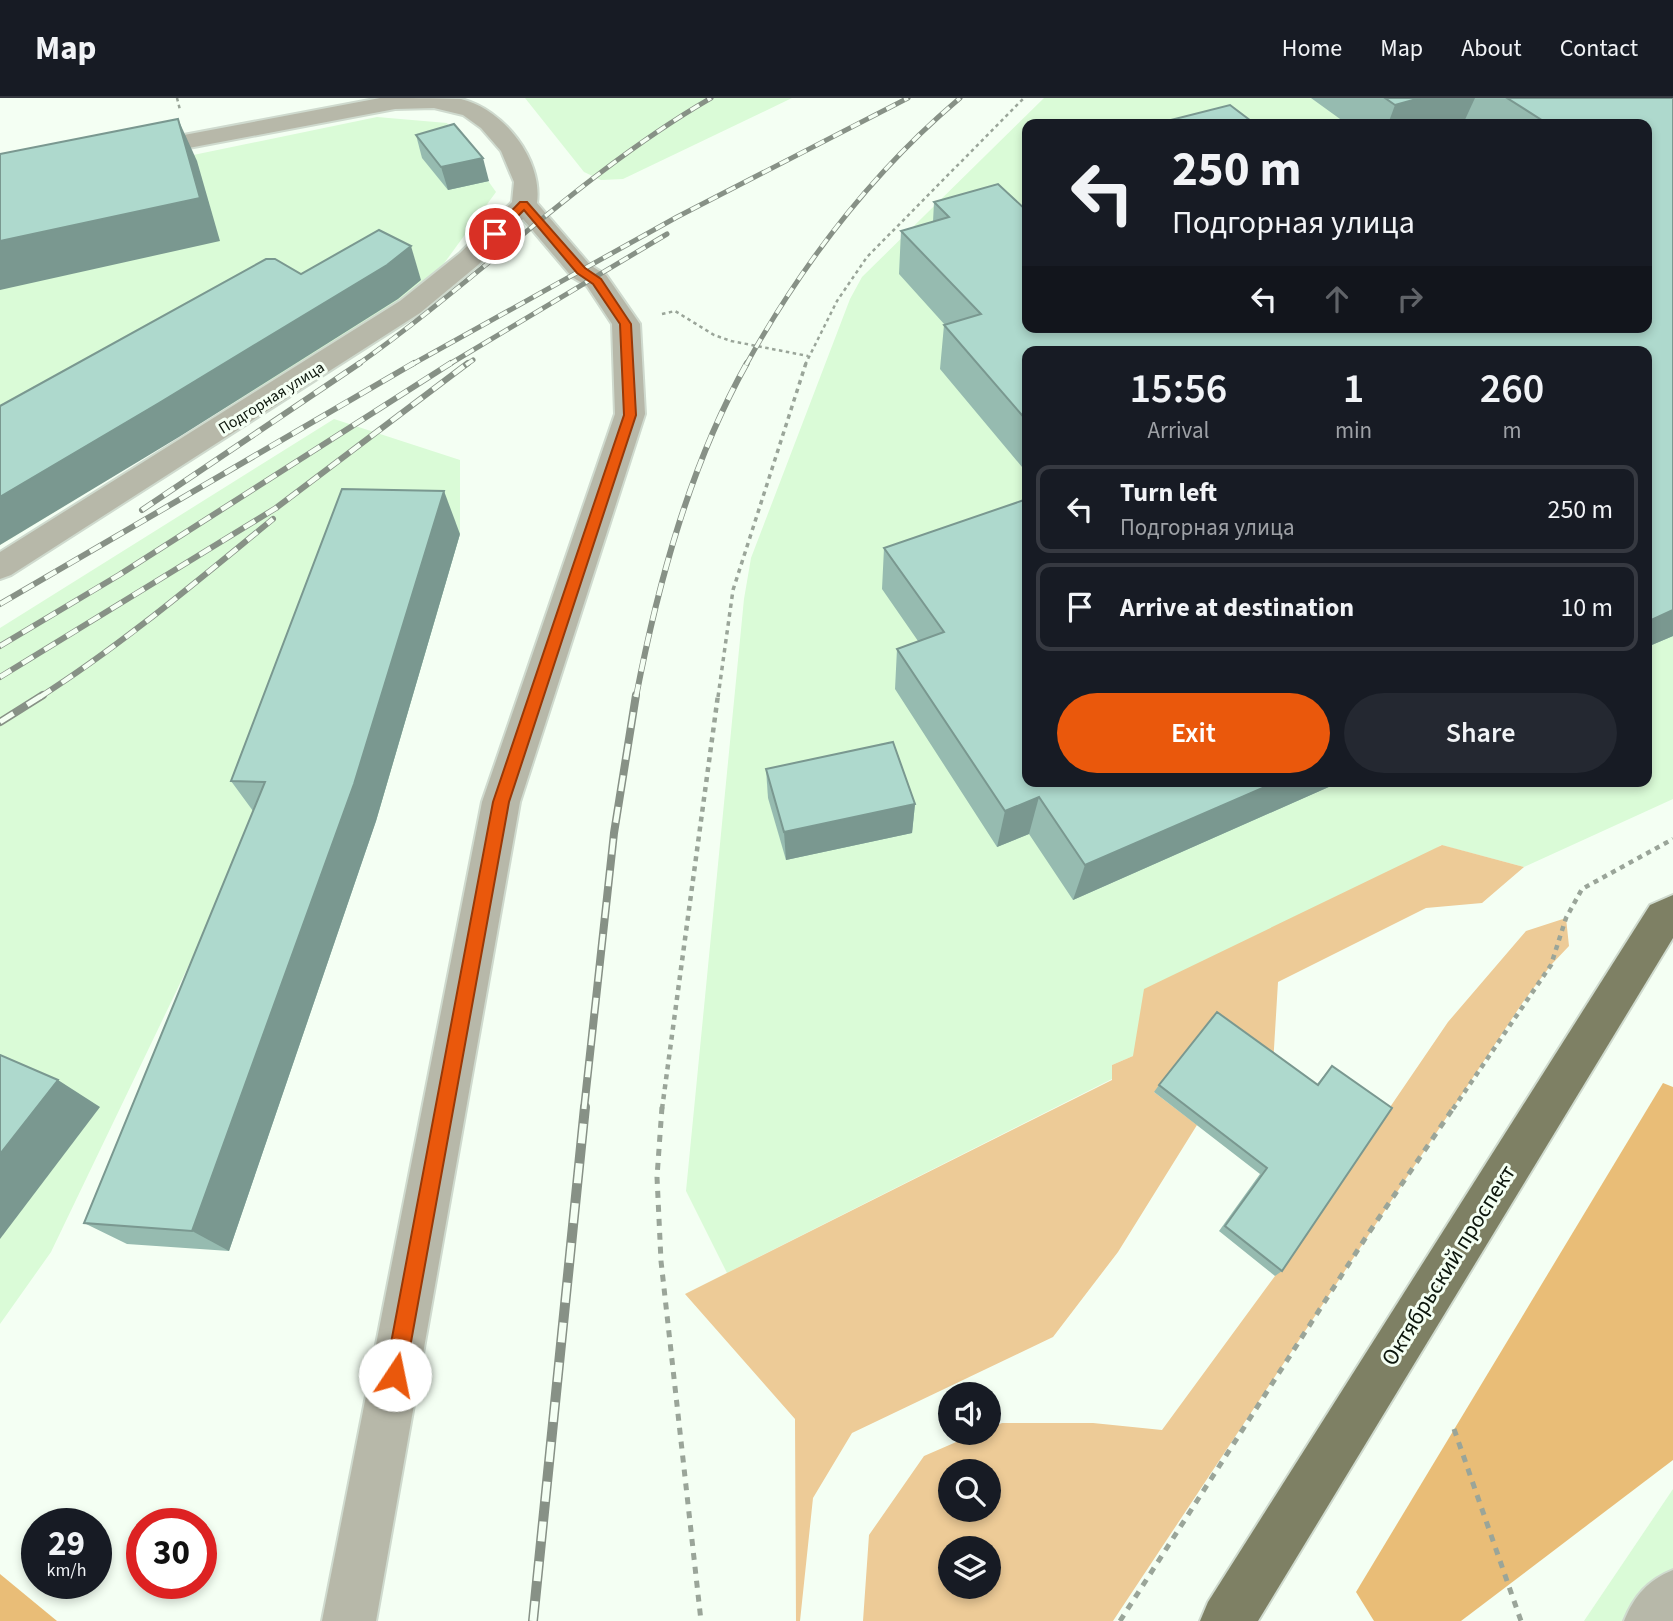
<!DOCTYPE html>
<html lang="en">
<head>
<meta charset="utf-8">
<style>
	:root { --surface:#171b24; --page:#242831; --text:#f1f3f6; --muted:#9ea1a6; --line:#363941; --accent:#ea580c }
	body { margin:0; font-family:"Source Sans 3",sans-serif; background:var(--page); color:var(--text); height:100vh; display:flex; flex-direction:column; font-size:26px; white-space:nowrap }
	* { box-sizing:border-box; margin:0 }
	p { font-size:23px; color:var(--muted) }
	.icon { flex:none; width:38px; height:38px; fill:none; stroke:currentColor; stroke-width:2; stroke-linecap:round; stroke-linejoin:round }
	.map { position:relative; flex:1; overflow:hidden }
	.side { position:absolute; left:1022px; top:248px; width:630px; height:441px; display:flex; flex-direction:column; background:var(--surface); border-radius:14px; box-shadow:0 4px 10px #0003 }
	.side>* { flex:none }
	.hud { position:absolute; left:1022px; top:21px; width:630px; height:214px; border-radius:14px; box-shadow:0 4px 10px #0003; background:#171b24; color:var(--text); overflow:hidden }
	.fabs { position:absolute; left:938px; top:1284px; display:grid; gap:14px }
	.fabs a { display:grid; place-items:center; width:63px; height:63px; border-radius:50%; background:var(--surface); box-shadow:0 4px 10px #0003; font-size:35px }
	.speed { position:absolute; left:21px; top:1410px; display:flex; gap:14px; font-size:35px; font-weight:700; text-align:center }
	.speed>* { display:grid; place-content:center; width:91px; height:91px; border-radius:50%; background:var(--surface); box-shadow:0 4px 10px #0003; line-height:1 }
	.speed small { font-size:18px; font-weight:400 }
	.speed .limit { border:10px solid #d22; background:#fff; color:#111 }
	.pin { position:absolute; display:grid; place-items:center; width:60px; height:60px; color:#fff; margin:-30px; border:4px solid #fff; border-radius:50%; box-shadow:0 2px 7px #0007 }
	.me { position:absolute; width:77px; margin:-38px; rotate:11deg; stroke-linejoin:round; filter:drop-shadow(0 0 5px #0008) }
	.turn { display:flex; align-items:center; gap:24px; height:147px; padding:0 35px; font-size:32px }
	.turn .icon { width:91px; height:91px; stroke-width:2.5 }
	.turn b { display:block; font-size:49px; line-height:60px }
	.lanes { display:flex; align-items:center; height:66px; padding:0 35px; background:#0003; justify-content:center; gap:35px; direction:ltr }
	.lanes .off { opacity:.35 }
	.eta { display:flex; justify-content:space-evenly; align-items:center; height:119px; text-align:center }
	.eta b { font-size:42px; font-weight:600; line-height:49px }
	.cta { display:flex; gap:14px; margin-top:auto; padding:14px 35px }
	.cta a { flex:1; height:80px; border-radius:42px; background:var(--accent); color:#fff; font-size:28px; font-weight:600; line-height:80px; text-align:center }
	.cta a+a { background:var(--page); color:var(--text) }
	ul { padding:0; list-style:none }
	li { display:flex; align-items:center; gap:21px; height:88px; margin:0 14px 10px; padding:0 21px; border:4px solid var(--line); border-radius:14px }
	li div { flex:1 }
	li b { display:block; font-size:26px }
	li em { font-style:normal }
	header { display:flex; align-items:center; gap:42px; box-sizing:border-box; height:98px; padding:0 35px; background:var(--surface); border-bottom:2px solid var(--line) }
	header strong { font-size:33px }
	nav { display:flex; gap:38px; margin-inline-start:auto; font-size:24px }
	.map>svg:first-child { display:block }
	.built { fill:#dafbd7; fill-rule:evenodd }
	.green { fill:#edcb97; fill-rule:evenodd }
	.forest { fill:#e9bd77 }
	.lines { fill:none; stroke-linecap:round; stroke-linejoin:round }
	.minor-casing { stroke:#cfdace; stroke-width:4 }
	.major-casing { stroke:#cfdace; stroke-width:4 }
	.path-far3 { stroke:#9aa599; stroke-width:2.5; stroke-dasharray:3.5 3.5; stroke-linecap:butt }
	.path-far2 { stroke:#9aa599; stroke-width:3.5; stroke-dasharray:4.5 4.5; stroke-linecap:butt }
	.path-far1 { stroke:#9aa599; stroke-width:4.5; stroke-dasharray:5 5; stroke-linecap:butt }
	.path { stroke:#9aa599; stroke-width:5; stroke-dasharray:7 7; stroke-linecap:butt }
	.minor { fill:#b7b8a9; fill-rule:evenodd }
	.major { fill:#7e8064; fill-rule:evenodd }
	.rail-far3-casing { stroke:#879186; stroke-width:5 }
	.rail-far2-casing { stroke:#879186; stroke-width:6 }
	.rail-far1-casing { stroke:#879186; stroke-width:8 }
	.rail-casing { stroke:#879186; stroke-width:10 }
	.rail-far3 { stroke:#f4fff3; stroke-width:3.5; stroke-dasharray:10; stroke-linecap:butt }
	.rail-far2 { stroke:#f4fff3; stroke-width:4.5; stroke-dasharray:13; stroke-linecap:butt }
	.rail-far1 { stroke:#f4fff3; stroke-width:5; stroke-dasharray:16; stroke-linecap:butt }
	.rail { stroke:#f4fff3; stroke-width:7; stroke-dasharray:20; stroke-linecap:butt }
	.wall { fill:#96bbb0 }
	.shaded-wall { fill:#7a9890 }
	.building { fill:#aed9cd; stroke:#7a9890; stroke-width:2 }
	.route { fill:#ea580c; stroke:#983908; stroke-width:2 }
	.labels { text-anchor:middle; stroke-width:6; stroke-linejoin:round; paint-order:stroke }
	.far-street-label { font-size:16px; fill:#0c160c; stroke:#f4fff3 }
	.near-street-label { font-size:23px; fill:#0c160c; stroke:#f4fff3 }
</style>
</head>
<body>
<header>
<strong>Map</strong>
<nav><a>Home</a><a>Map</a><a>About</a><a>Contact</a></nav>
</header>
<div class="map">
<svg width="1673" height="1523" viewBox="0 0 1673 1523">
	<rect width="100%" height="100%" fill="#f4fff3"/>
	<g class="built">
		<polygon points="525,0 792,0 623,81 601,82 584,74"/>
		<path d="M1044 0H1673V701L1524 769 1441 747 1133 958 1112 967V981L727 1175 686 1093 744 501 751 460 850 201 862 179ZM1027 26H1647V229H1027ZM1027 254H1647V684H1027Z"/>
		<polygon points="377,19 447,25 496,94 429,186 0,447 0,97"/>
		<polygon points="334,321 460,362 460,436 376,723 259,721 51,1154 0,1226 0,530"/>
		<polygon points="1673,1391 1673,1523 1584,1523"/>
	</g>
	<g class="green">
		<polygon points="1442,747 1524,769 1482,805 1426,810 1278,884 1273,967 1154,994 1197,1027 1118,1154 1053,1239 852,1335 813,1400 800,1523 796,1523 795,1321 685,1196 1112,982 1112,967 1133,958 1144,891"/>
		<path d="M1566 820 1569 848 1551 867 1523 904 1113 1523H863L869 1437 924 1358 977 1335H989V1330L1002 1325H1093L1162 1332 1275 1178 1448 924 1526 833ZM950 1374H989V1412H950ZM950 1451H989V1489H950Z"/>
	</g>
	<g class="forest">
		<polygon points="1663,985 1673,989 1673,1362 1461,1523 1374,1523 1356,1494"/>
		<polygon points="0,1476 57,1523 0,1523"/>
	</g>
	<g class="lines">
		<defs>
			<g id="minor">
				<path d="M380 0C405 0 436 0 461 1 503 11 543 61 537 105L590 167 606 177 640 226 645 316 520 704 376 1523H322L482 704 615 316 612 226 587 188 572 179 523 121 478 167 420 215 11 477 0 481V454L400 203 460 155 512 104 514 84 501 53 481 30 463 17 434 10 395 11 136 60 128 58 124 53 128 48 136 46Z"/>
				<path d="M1673 1472V1523H1624C1634 1498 1648 1482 1673 1472Z"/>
			</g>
			<polygon id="major" points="1673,797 1673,840 1258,1523 1200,1523 1208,1504 1650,807"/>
		</defs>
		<use href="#minor" class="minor-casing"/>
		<use href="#major" class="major-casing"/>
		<g class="path-far3">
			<polyline points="177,0 180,12"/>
			<polyline points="662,216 675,213 714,237 731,243 808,258"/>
			<polyline points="805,267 837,203 867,159 1024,0"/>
		</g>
		<polyline class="path-far2" points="718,599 733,492 806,265"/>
		<g class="path-far1">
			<polyline points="662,1011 718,597"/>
			<polyline points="1453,1011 1551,867 1566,820 1582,791 1673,741"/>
		</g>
		<g class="path">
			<polyline points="662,1009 657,1079 661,1163 701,1523"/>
			<polyline points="1454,1331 1521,1523"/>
			<polyline points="1120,1523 1368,1136 1454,1009"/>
		</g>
		<use href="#minor" class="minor"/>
		<use href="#major" class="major"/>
		<defs>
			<g id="rail-far3">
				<path d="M357 267C478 182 583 74 711 0"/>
				<polyline points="411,267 677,119 908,0"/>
				<polyline points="448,267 667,136"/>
				<polyline points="466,267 473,262"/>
				<path d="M746 267C802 166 871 75 960 0"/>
			</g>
			<g id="rail-far2">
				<polyline points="142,412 360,265"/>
				<polyline points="0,506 414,265"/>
				<polyline points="0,548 119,477 451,265"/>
				<polyline points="0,579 276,410 468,265"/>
				<path d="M40 599C123 546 197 483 273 421"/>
				<path d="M636 599C658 485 690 367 747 265"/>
			</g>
			<g id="rail-far1">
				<polyline points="0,624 43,597"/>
				<polyline points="584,1011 614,735 636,597"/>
			</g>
			<polyline id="rail" points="533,1523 585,1009"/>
		</defs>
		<use href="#rail-far3" class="rail-far3-casing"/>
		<use href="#rail-far2" class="rail-far2-casing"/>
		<use href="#rail-far1" class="rail-far1-casing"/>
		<use href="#rail" class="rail-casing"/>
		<use href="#rail-far3" class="rail-far3"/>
		<use href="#rail-far2" class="rail-far2"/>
		<use href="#rail-far1" class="rail-far1"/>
		<use href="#rail" class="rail"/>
	</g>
	<g class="wall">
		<polygon points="1311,0 1673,0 1673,538 1647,549 1647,254 1027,254 1027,375 940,271 944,227 945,227 899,176 901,133 933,124 934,104 998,86 1027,229 1647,26 1347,26"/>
		<polygon points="416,37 489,83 448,92 422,60"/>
		<polygon points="1027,401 1027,684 1340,684 1073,802 1029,736 997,749 895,591 897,551 918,543 882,491 884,450"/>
		<polygon points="460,436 376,723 229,1153 127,1146 84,1125 253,713 231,683"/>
		<polygon points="766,671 915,706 912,735 786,762 768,700"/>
		<polygon points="1332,968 1282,1173 1275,1178 1219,1133 1260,1076 1154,994 1159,987 1317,986"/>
	</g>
	<g class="shaded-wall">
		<polygon points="1420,0 1475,0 1463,26 1388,26 1395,7"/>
		<polygon points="178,21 197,63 220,143 0,192 0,143"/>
		<polygon points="483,60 489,83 448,92 441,69"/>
		<polygon points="411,148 421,182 398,201 179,339 0,447 0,399"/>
		<polygon points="444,393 460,436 376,723 229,1153 192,1133"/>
		<polygon points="1673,512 1673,538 1647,549 1647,524"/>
		<polygon points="1276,684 1340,684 1073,802 1085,767"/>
		<polygon points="1039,699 1029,736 997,749 1005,713"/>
		<polygon points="915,706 912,735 786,762 784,734"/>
		<polygon points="58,982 100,1009 0,1141 0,1056"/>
	</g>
	<g class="building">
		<polygon points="1385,0 1420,0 1395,7"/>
		<polygon points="1507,0 1673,0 1673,512 1647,524 1647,254 1027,254 1027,323 944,227 981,216 901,133 949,119 934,104 998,86 1027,113 1027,229 1647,229 1647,26 1548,26"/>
		<polygon points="1230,7 1255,26 1155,26"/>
		<polygon points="178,21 200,100 0,143 0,56"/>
		<polygon points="454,26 483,60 441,69 416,37"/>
		<polygon points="379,132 411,148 387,167 159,305 0,399 0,308 266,161 275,161 301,176"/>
		<polygon points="342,391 444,393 354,686 192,1133 84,1125 265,684 231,683"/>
		<polygon points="1027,401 1027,684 1276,684 1085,767 1039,699 1005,713 897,551 944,534 884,450"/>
		<polygon points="893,644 915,706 784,734 766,671"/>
		<polygon points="1217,914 1318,987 1332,968 1392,1010 1282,1173 1225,1128 1267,1070 1159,987"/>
		<polygon points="0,957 58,982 0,1056"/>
	</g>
	<polygon class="route" points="520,104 527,104 585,170 601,181 631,226 636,317 509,704 405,1277 402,1284 395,1287 388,1284 385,1277 493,704 624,317 620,226 593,186 577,175 524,112 498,138 489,136"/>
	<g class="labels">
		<g class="far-street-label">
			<text transform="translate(271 299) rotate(-32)" y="6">Подгорная улица</text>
		</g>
		<g class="near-street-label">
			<text transform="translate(1448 1167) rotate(-58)" y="8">Октябрьский проспект</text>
		</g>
	</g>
</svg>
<div class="fabs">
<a><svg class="icon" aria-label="sound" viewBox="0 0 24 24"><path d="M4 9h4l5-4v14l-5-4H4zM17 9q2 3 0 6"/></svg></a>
<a><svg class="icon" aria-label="search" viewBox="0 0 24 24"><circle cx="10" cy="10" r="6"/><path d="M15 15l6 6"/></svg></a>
<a><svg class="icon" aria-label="layers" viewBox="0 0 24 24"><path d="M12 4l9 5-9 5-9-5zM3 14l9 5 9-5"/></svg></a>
</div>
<div class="speed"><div>29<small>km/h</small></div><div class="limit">30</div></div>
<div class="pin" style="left:495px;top:136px;background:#d93025"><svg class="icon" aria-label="arrive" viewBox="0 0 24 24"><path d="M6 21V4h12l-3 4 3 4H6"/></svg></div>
<svg class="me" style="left:395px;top:1277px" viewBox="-20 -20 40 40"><circle r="19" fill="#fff"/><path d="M0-13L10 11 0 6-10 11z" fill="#ea580c"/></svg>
<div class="hud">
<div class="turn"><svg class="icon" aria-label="left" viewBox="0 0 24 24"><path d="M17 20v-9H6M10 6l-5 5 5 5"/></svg><div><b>250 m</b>Подгорная улица</div></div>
<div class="lanes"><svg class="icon" aria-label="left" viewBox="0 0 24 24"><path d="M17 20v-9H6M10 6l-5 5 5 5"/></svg><svg class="icon off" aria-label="ahead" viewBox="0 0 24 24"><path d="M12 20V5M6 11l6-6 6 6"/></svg><svg class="icon off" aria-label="right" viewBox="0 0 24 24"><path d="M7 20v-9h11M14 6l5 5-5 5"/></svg></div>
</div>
<section class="side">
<div class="eta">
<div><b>15:56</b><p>Arrival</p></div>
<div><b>1</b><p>min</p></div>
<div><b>260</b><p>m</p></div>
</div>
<ul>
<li><svg class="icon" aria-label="left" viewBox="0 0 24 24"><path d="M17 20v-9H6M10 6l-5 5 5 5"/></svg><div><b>Turn left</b><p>Подгорная улица</p></div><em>250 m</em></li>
<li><svg class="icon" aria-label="arrive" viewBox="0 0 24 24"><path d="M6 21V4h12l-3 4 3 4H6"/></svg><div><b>Arrive at destination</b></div><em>10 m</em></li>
</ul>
<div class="cta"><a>Exit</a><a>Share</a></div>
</section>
</div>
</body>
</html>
